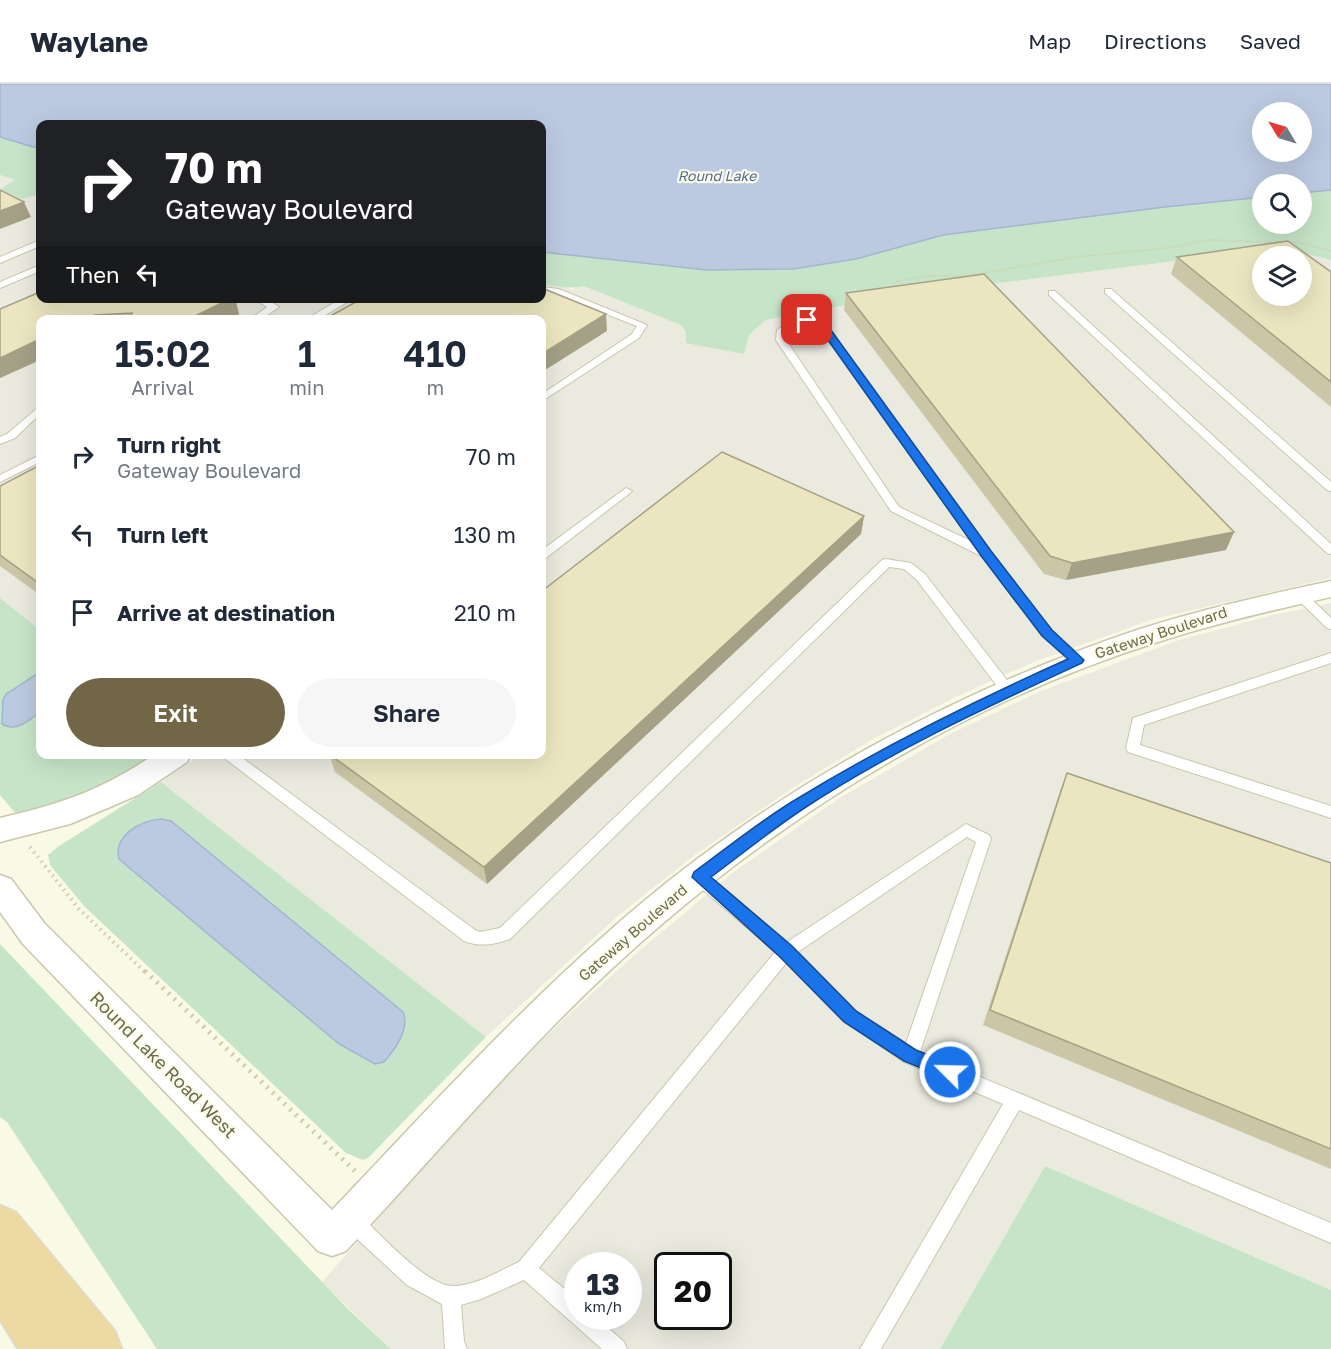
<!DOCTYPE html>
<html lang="en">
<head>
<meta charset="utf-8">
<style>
	:root { --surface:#fff; --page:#f6f6f7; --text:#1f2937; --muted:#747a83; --line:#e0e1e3; --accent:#716646 }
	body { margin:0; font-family:"Golos Text",sans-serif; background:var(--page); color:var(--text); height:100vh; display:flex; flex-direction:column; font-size:22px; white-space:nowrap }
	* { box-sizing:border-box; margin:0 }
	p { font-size:20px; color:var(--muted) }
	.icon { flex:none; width:33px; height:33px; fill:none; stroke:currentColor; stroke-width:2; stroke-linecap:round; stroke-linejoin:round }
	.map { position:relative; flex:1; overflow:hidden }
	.panel { position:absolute; left:36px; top:231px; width:510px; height:444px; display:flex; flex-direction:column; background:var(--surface); border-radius:12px; box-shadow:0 6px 24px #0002 }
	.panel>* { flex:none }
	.guide { position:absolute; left:36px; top:36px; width:510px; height:183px; border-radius:12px; box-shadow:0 6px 24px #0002; background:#202124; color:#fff; overflow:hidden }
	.needle { width:39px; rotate:308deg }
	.tools { position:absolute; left:1252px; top:18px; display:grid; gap:12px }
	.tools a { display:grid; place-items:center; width:60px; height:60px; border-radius:50%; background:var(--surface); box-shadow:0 6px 24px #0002; font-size:30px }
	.speed { position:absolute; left:564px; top:1168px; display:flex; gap:12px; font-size:30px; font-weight:700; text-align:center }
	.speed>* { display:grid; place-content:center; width:78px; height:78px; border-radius:50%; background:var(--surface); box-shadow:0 6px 24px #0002; line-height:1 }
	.speed small { font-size:15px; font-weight:400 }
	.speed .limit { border:3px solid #111; border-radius:9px; background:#fff; color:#111 }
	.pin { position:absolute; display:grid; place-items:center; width:51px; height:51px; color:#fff; margin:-26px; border-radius:12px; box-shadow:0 3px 9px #0006 }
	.me { position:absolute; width:66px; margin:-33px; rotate:293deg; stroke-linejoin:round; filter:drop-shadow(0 0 4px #0008) }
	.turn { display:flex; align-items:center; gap:21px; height:126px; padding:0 30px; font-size:27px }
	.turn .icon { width:78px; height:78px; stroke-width:2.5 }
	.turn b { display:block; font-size:42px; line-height:51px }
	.then { display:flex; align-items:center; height:57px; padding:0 30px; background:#0003; gap:12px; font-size:22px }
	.eta { display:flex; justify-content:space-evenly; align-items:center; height:102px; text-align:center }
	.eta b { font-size:36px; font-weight:600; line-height:42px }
	.action { display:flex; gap:12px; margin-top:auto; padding:12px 30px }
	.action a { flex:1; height:69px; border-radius:36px; background:var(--accent); color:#fff; font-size:24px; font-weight:600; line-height:69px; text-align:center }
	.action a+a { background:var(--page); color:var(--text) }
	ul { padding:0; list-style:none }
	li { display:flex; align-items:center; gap:18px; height:78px; padding:0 30px }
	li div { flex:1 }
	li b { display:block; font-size:22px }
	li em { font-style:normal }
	header { display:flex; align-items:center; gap:36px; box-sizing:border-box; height:84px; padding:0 30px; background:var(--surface); border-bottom:2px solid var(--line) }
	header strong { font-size:28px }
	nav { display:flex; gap:33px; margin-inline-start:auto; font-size:21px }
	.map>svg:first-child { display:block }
	.industrial { fill:#eaeadf; fill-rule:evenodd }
	.green { fill:#c6e5c8; fill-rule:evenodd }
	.water { fill:#bccae1; stroke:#a4b5d1; stroke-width:1.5; fill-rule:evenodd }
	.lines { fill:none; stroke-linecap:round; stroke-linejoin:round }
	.service-casing { stroke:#cac7ad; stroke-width:2 }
	.minor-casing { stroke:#cac7ad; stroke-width:3 }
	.motorway-casing { stroke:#dddbd4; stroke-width:3 }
	.path-far2 { stroke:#d0caa4; stroke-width:2; stroke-dasharray:1 2; stroke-linecap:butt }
	.path-far1 { stroke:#d0caa4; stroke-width:4; stroke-dasharray:1.5 4.5; stroke-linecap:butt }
	.path { stroke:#d0caa4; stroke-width:5; stroke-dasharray:2 6; stroke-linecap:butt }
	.service { fill:#fff; fill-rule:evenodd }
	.minor { fill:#fff; fill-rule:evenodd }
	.motorway { fill:#eddaa3; fill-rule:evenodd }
	.wall { fill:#cbc6a5 }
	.shaded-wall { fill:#a5a186 }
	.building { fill:#ece6c0; stroke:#a5a186; stroke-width:1.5; fill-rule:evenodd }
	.route { fill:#1a73e8; stroke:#114b97; stroke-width:1.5 }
	.labels { text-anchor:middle; stroke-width:4.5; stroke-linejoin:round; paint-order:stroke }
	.far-water-label { font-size:14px; font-style:italic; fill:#546b94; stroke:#fbfdeb }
	.street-label { font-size:15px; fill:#706a4d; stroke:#fbfdeb }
	.near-street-label { font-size:18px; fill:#706a4d; stroke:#fbfdeb }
</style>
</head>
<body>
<header>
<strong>Waylane</strong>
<nav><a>Map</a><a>Directions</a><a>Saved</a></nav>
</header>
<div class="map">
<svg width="1331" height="1265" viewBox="0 0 1331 1265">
	<rect width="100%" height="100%" fill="#f8fae6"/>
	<g class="industrial">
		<path d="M0 91 16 96 1 105 22 115 40 110V214H542V201H561L572 205 582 202 672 237 681 241 686 248 743 270 749 251 766 236 889 213 1184 176 1303 169 1331 176V494L1154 535 1036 577 956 613 873 655 794 703 696 770 620 830 486 953 161 698 200 671 542 670V236H40V546L0 514ZM1263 172H1302V212H1263Z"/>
		<path d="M1331 519V1206L1045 1082 940 1265H391L322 1198 501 996 562 937 632 873 735 787 838 715 950 650 1041 607 1176 557 1273 531ZM578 1182H628V1233H578ZM668 1182H718V1233H668Z"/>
	</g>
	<g class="green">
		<polygon points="0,53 40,65 40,110 22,115 0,105 15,96 0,91"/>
		<path d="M1331 106V176L1303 169 1184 176 889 213 766 236 749 251 744 270 686 259V248L681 241 583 202C569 206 556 201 542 201V168L707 186 793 185 856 175 943 151 1165 123 1263 113V140H1302V109Z"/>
		<polygon points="0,514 40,546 40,588 9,607 6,643 16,643 40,628 40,670 153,671 117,695 23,738 0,711"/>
		<path d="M161 698 486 953 368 1074 363 1076 346 1069 84 822 50 781 48 771 59 762ZM151 736 375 980 339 960 119 775C113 753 133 744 151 736Z"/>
		<polygon points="0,860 348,1225 391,1265 157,1265 7,1038 0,1033"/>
		<polygon points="1045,1082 1331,1206 1331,1265 940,1265"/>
	</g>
	<g class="water">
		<path d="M0 0H1331V106L1302 109V100H1263V113L1165 123 943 151 856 175 793 185 707 186 542 168V40H40V65L0 53ZM1263 28H1302V68H1263Z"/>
		<path d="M40 588V628C29 636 16 649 2 640L3 616 6 610Z"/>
		<path d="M161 735 171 737 403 928C410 946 395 965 384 978L375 980 339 960 119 775C113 752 139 737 161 735Z"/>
	</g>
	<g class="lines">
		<defs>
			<g id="service">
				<polygon points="40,156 40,162 0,179 0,173"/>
				<polygon points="40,181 40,187 0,204 0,198"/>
				<polygon points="542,203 559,205 647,241 639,254 542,317 542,310 632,250 637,242 555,210 542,209"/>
				<polygon points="1105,205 1111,205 1331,398 1331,407 1327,406 1105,209"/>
				<polygon points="1049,207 1055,207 1331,460 1331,470 1327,469 1049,211"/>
				<polygon points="253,214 265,214 279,223 260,236 249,236 267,223"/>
				<polygon points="342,214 354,214 317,236 305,236"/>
				<path d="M804 235 825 238 991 467 1051 546 1082 573 1083 576 1082 579H1072L1043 552 983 473 891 427 776 256 777 246 791 237ZM804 240 819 242 973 458 899 423 786 256 785 249Z"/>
				<polygon points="40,322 40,330 15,354 0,360 0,353 7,350"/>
				<polygon points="40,371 40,378 0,398 0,391"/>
				<polygon points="626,404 632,407 630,409 546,474 542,475 542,466"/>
				<path d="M886 475 911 479 925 490 1013 604 1015 607 1013 610H1003L917 496 904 485 889 483 510 855C494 861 480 863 464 857L219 670H237L475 846 480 848 500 844 882 476Z"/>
				<polygon points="1300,507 1304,508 1331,534 1331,545 1327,544 1296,514 1294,511 1296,508"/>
				<polygon points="1331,569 1331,579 1144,641 1140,661 1331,722 1331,734 1128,668 1126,664 1133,634"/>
				<path d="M966 740 989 751 991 755 920 968 1331 1139V1159L1019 1026 881 1265H860L1003 1020 904 978 844 937 787 878 539 1184 578 1216V1233H596L624 1258 627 1265H602L524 1196 481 1215 461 1221 464 1257 467 1265H445L442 1220 407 1201 344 1143 342 1136 344 1129 351 1127 358 1129C378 1148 426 1202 453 1202 476 1202 499 1187 519 1178L775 868 694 798 691 793 694 788 699 787 704 788 787 858ZM967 753 976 758 906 959 856 927 798 868Z"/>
			</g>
			<g id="minor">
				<path d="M1331 497V513C1273 526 1217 539 1161 557 978 614 807 716 662 840 546 938 450 1056 346 1167L332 1172 318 1167 23 860 0 828V791L11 795 45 840 332 1126C431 1022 527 916 637 823 784 699 956 607 1137 546 1201 525 1266 511 1331 497Z"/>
				<path d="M155 670H191L187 678 138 711 70 740 0 758V734C62 720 102 706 155 670Z"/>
			</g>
			<polygon id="motorway" points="0,1121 16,1128 115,1247 122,1265 18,1265 0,1236"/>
		</defs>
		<use href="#service" class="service-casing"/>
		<use href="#minor" class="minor-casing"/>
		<use href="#motorway" class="motorway-casing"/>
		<polyline class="path-far2" points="896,197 928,192 967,192 1076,173 1167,164 1209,156 1302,159 1331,167"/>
		<polyline class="path-far1" points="30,763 79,825 146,889"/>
		<polyline class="path" points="145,887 356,1088"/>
		<use href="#service" class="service"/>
		<use href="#minor" class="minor"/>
		<use href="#motorway" class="motorway"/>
	</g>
	<g class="wall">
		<polygon points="1177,173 1331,188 1331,323 1171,190"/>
		<polygon points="846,209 1226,466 1066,496 1044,490 844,226"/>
		<polygon points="40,214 235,214 239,230 227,236 40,236 40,276 0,294 0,225"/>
		<polygon points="40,381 40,511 0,482 0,402"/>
		<polygon points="864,432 861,450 487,800 335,688 329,670"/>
		<polygon points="1067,689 1331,779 1331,1085 983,941 1060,707"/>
	</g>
	<g class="shaded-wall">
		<polygon points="24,118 31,133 0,145 0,127"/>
		<polygon points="232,214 235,214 239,230 227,236 187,236"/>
		<polygon points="606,230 607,247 542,288 542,270"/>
		<polygon points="95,231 97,236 77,236"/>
		<polygon points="40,255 40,276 0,294 0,274"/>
		<polygon points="864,432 861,450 487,800 484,783"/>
		<polygon points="1234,448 1226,466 1066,496 1072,479"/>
	</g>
	<g class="building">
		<polygon points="0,106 24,118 0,127"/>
		<path d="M1288 157 1331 188V298L1177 173ZM1263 172H1302V212H1263Z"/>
		<polygon points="984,190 1234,448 1072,479 1050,472 846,209"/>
		<polygon points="542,204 606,230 542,270 542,236 323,236 363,214 542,214"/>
		<polygon points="40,208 40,214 232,214 187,236 139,236 130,234 132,229 95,231 77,236 40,236 40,255 0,274 0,225"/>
		<polygon points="722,368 864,432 484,783 329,670 542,670 542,507"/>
		<polygon points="40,381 40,500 0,471 0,402"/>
		<polygon points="1067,689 1331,779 1331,1065 990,926"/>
	</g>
	<path class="route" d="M807 233 825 238 991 467 1052 546 1084 576 1082 579C987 623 891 667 803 725 771 746 741 771 711 793L792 862 856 927 916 966 956 982 958 988 956 994 950 996 904 977 844 938 780 873 692 793 694 788C727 764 760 737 795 716 883 662 974 617 1068 575L1042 552 982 473 818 242 803 238V234Z"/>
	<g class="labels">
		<g class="far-water-label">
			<text x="717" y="97">Round Lake</text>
		</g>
		<g class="street-label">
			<text transform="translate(1161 549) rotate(-18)" y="5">Gateway Boulevard</text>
			<text transform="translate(633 849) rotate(-41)" y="5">Gateway Boulevard</text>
		</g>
		<g class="near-street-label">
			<text transform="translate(163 981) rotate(45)" y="6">Round Lake Road West</text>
		</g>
	</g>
</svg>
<div class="tools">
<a><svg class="needle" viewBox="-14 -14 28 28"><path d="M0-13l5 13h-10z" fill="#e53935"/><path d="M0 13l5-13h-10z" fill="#747a83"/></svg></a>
<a><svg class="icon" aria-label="search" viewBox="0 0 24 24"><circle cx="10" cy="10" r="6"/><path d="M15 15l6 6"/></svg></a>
<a><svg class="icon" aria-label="layers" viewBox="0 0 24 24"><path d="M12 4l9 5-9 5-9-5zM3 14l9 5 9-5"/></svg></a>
</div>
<div class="speed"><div>13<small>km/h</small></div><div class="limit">20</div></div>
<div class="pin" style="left:807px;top:236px;background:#d93025"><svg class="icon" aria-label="arrive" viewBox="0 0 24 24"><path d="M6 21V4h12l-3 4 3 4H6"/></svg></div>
<svg class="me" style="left:950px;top:988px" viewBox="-20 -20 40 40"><circle r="17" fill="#1a73e8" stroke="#fff" stroke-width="3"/><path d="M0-11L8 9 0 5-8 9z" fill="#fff"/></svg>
<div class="guide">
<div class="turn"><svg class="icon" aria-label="right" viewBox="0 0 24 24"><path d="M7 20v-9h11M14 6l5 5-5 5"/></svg><div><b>70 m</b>Gateway Boulevard</div></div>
<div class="then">Then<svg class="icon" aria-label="left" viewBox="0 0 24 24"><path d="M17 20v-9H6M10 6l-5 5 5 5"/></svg></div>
</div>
<section class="panel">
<div class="eta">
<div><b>15:02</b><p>Arrival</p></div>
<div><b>1</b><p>min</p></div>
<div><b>410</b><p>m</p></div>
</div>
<ul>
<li><svg class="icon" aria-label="right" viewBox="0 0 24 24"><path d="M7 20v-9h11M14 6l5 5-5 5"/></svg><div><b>Turn right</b><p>Gateway Boulevard</p></div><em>70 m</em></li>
<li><svg class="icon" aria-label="left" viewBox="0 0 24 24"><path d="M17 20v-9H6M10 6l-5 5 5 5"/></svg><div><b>Turn left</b></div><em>130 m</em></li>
<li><svg class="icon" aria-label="arrive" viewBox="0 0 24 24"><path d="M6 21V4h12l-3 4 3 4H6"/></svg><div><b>Arrive at destination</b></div><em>210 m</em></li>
</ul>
<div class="action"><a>Exit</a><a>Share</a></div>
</section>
</div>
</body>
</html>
